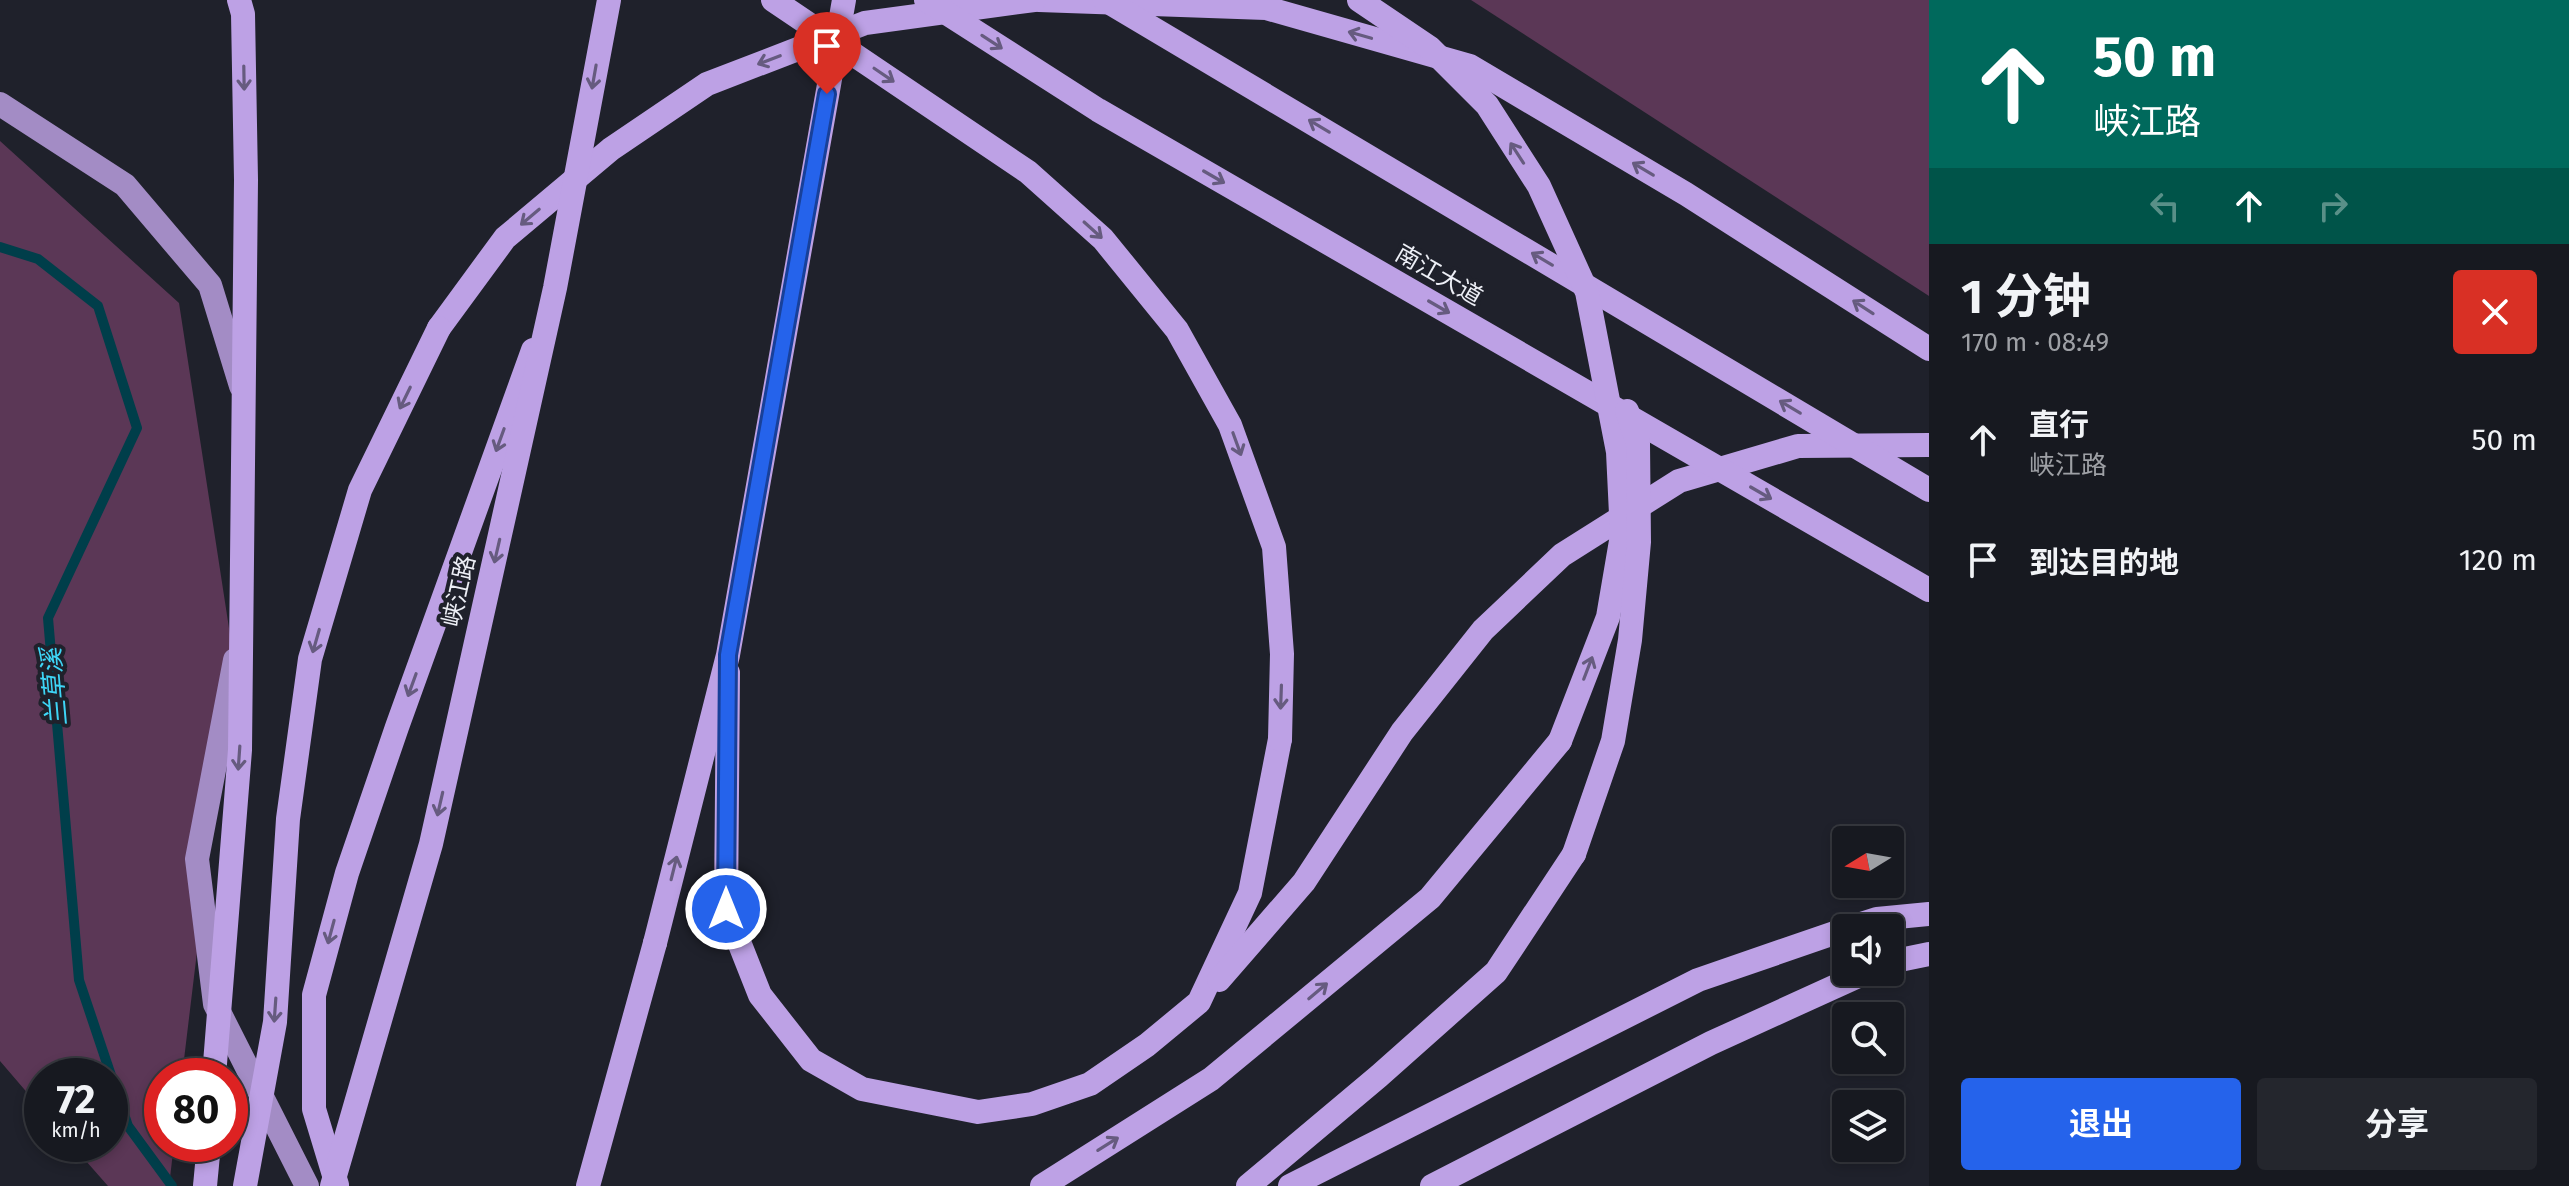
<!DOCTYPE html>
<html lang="zh">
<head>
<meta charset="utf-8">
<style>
	:root { --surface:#171920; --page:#24262d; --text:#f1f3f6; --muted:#9ea0a5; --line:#36383e; --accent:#2563eb }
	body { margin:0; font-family:"Fira Sans","Noto Sans SC",sans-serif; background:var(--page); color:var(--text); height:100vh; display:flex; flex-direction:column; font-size:30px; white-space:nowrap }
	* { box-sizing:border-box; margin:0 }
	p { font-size:26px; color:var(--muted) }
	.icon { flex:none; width:44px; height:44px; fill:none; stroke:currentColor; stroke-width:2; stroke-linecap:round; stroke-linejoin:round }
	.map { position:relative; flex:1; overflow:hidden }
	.panel { display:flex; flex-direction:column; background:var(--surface); width:640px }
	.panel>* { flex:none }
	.top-card { background:#00695c; color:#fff; overflow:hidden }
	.needle { width:52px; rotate:259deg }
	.tools { position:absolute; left:1832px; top:826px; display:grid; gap:16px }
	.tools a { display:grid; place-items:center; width:72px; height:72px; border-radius:8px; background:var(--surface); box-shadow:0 4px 12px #0003,0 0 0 2px var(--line); font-size:40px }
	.speed { position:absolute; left:24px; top:1058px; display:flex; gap:16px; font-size:40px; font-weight:700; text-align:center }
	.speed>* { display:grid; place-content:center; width:104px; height:104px; border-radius:50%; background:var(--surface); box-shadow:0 4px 12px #0003,0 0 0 2px var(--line); line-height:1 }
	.speed small { font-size:20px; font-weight:400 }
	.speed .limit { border:12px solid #d22; background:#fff; color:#111 }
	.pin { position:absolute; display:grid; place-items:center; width:68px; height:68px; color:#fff; margin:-82px -34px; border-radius:50% 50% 50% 0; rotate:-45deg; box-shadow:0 0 8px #0007 }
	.pin .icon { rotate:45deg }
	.me { position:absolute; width:88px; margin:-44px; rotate:0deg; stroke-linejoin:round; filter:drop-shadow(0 0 6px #0008) }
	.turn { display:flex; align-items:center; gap:28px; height:168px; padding:0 32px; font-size:36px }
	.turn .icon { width:104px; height:104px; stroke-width:2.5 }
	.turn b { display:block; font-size:56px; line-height:68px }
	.lanes { display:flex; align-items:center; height:76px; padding:0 32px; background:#0003; justify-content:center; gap:40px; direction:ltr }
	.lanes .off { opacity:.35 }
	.round { display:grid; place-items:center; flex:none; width:84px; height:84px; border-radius:8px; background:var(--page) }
	.summary { display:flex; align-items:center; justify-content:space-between; height:136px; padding:0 32px }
	h1 { font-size:48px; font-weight:700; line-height:60px }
	.action { display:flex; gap:16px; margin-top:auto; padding:16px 32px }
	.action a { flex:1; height:92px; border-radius:8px; background:var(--accent); color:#fff; font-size:32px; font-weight:700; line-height:92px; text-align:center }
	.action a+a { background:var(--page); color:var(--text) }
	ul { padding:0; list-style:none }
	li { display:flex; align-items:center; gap:24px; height:120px; padding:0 32px }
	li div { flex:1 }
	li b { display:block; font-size:30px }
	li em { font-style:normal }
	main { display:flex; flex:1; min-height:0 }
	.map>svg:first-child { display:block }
	.green { fill:#5b3756 }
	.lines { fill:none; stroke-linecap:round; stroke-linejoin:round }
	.stream { stroke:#003e4a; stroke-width:10 }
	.major { stroke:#a38cc5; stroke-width:24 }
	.highway { stroke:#bda1e5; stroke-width:24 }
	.highway-bridge { stroke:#bda1e5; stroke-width:24 }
	.oneway { stroke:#665b7f }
	.route-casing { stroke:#184099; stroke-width:20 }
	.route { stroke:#2563eb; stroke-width:14 }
	.labels { text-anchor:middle; stroke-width:8; stroke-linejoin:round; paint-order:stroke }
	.street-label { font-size:24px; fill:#edeff6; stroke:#1f212b }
	.water-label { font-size:26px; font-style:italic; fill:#3ed6f7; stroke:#1f212b }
</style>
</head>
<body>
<main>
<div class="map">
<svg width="1929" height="1186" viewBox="0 0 1929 1186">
	<rect width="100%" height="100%" fill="#1f212b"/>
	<g class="green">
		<polygon points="1471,0 1929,0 1929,296"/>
		<polygon points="0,141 179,303 233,654 182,1076 162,1076 162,1144 174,1144 169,1186 108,1186 71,1144 110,1144 110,1076 42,1076 42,1110 0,1061"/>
	</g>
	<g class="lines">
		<polyline class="stream" points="0,247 38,259 98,306 137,428 48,618 79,980 128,1126 172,1186"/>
		<g class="major">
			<polyline points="0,104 125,185 210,285 241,386"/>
			<polyline points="235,660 197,859 215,1004 307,1186"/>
		</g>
		<g class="highway">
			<polyline points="1039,0 1266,8 1470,66 1686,194 1929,349"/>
			<polyline points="439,328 505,238 611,149 707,84 865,23 1034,0"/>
			<polyline points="728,673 726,909 760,995 811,1060 862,1089 978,1112 1032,1104 1090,1084 1147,1045 1199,1002 1250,893 1280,739"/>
			<polyline points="1849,928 1877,919 1929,914"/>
			<polyline points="1890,962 1929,954"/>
			<polyline points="1219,980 1304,882 1402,732 1483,630 1562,555 1679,481 1798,446 1929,445"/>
			<polyline points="337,1185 314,1109 314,995 347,873 397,727 533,350"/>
			<polyline points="205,1186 209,1144"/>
			<polyline points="588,1186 655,943"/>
			<polyline points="1042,1186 1211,1079 1430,898 1560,741"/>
			<polyline points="1248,1186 1379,1076 1496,972 1574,854"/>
			<polyline points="1290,1186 1698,980 1846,929"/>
			<polyline points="1432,1186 1711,1043 1867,972"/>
		</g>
		<g class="highway-bridge">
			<polyline points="773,0 1028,172 1103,239 1177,330 1230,425 1274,547 1282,654 1280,739"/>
			<polyline points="926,0 1098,110 1929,590"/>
			<polyline points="1105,0 1929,490"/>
			<polyline points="1359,0 1430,48 1487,105 1539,186 1587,292 1618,452 1622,535 1608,617 1560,741"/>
			<polyline points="1574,854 1613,741 1630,640 1639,542 1638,443 1627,411"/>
			<polyline points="655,943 728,655 844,0"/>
			<polyline points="214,1076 240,750 246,180 243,14 239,0"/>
			<polyline points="245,1186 275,1022 288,819 310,659 360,490 439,328"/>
			<polyline points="332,1186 431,844 555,288 609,0"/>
		</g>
	</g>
	<defs><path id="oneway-shaft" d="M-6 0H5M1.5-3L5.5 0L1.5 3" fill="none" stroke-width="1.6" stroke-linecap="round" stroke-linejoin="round" transform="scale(2)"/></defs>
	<g class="oneway">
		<use href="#oneway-shaft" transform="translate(1360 35) rotate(-164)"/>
		<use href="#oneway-shaft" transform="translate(992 42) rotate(33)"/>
		<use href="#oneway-shaft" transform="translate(769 60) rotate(159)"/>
		<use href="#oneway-shaft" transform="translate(884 75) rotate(34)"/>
		<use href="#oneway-shaft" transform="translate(594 77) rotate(100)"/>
		<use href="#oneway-shaft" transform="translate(244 78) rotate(89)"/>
		<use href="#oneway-shaft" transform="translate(1319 126) rotate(-149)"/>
		<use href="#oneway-shaft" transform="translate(1517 153) rotate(-123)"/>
		<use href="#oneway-shaft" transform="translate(1643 169) rotate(-149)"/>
		<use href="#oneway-shaft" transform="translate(1214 177) rotate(30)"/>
		<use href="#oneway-shaft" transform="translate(530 217) rotate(140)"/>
		<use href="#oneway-shaft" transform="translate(1093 230) rotate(42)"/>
		<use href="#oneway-shaft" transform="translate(1542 259) rotate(-149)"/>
		<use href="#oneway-shaft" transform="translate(1439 307) rotate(30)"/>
		<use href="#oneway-shaft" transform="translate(1863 307) rotate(-147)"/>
		<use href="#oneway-shaft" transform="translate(405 398) rotate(116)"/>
		<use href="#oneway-shaft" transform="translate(1790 407) rotate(-149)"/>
		<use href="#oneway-shaft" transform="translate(500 440) rotate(110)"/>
		<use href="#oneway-shaft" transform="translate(1237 444) rotate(70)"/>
		<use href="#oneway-shaft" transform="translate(1761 493) rotate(30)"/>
		<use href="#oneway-shaft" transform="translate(497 551) rotate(103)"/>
		<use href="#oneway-shaft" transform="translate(316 641) rotate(106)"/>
		<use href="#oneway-shaft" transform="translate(1588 668) rotate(-69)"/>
		<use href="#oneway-shaft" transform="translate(412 685) rotate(110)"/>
		<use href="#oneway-shaft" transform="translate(1281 697) rotate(92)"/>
		<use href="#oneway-shaft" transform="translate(239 758) rotate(94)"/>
		<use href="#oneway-shaft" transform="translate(440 804) rotate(103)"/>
		<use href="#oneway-shaft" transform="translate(674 868) rotate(-76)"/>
		<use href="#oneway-shaft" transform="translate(331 932) rotate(105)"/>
		<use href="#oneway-shaft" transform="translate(1318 991) rotate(-40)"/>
		<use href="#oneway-shaft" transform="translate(275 1010) rotate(94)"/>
		<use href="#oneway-shaft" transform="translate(1108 1144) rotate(-32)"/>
	</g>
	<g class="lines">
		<defs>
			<polyline id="route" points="726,909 728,655 827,94"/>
		</defs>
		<use href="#route" class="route-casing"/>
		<use href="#route" class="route"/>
	</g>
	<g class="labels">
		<g class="street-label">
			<text transform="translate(1439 275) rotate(30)" y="8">南江大道</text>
			<text transform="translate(459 591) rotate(-77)" y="8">峡江路</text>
		</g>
		<g class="water-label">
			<text transform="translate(54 687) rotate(-95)" y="9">兰草溪</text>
		</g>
	</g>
</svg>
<div class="tools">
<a><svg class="needle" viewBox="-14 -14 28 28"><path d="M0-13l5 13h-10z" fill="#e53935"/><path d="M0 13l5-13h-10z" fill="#9ea0a5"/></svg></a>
<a><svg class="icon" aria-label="sound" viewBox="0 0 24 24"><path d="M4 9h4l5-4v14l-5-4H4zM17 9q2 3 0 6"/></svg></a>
<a><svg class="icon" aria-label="search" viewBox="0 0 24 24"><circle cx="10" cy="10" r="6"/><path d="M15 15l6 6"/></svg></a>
<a><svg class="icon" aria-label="layers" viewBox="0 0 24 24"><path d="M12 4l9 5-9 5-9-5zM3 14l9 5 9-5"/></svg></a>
</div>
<div class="speed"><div>72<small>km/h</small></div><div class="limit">80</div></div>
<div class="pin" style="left:827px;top:94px;background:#d93025"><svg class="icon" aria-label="arrive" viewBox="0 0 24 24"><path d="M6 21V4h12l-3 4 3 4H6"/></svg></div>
<svg class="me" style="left:726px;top:909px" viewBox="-20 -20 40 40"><circle r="17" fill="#2563eb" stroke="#fff" stroke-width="3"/><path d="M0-11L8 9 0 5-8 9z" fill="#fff"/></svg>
</div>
<section class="panel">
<div class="top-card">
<div class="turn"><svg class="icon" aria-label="ahead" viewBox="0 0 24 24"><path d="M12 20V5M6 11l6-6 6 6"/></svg><div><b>50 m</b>峡江路</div></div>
<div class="lanes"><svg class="icon off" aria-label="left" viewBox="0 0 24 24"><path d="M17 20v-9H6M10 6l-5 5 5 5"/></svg><svg class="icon" aria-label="ahead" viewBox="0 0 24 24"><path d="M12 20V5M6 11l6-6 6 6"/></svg><svg class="icon off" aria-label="right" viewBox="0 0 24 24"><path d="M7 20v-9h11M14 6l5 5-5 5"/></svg></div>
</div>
<div class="summary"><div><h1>1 分钟</h1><p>170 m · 08:49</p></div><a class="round" style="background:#d93025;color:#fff"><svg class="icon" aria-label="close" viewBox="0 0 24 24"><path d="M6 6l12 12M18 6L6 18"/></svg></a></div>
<ul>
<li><svg class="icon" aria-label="ahead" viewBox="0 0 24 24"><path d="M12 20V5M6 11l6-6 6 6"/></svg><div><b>直行</b><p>峡江路</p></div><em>50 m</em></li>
<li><svg class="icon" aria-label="arrive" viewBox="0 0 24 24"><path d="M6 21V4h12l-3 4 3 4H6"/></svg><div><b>到达目的地</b></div><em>120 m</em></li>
</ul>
<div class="action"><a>退出</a><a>分享</a></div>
</section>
</main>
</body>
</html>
